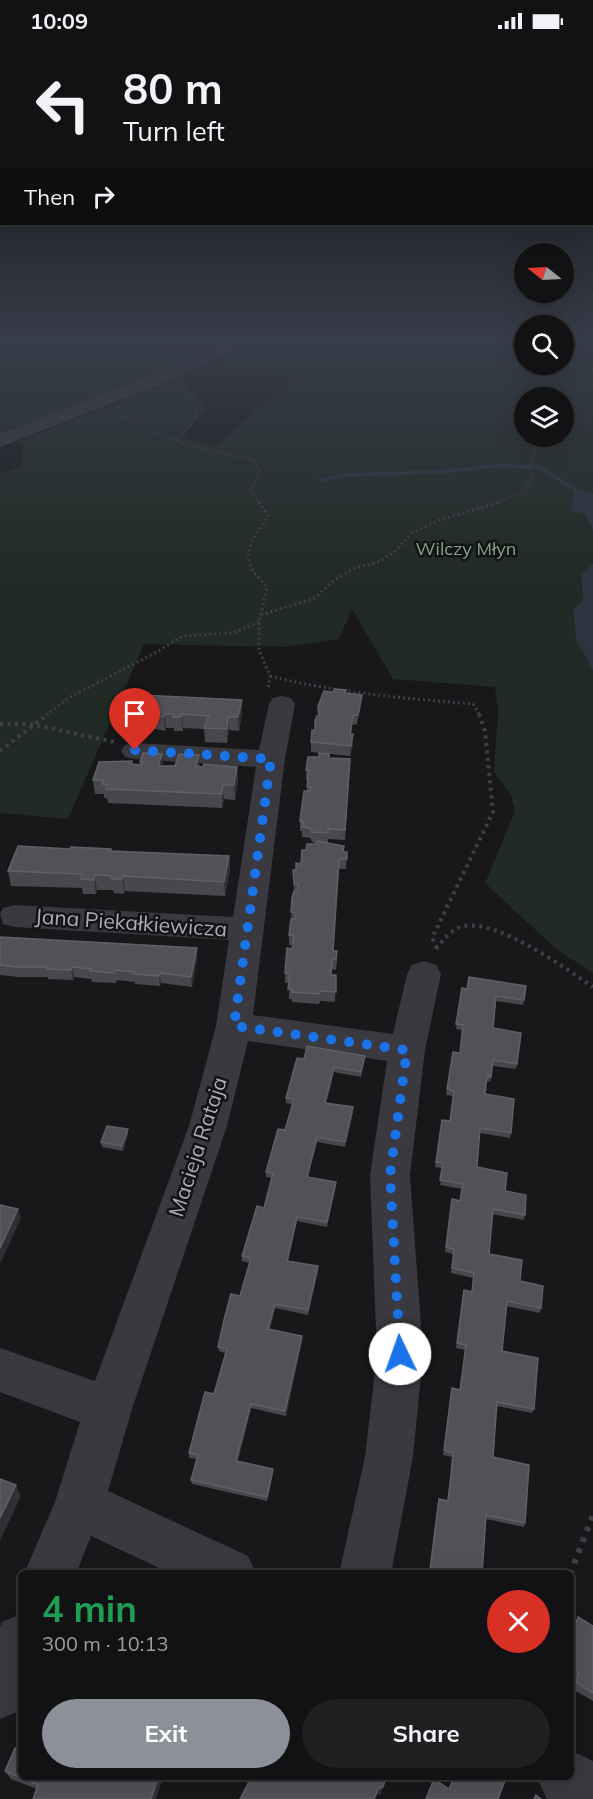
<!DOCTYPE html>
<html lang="en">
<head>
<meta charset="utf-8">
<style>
	:root { --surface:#121214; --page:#1f2022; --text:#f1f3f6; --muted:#9c9ea0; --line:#313234; --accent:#8c9099 }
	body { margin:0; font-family:Mulish,sans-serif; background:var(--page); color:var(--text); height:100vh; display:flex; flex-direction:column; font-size:22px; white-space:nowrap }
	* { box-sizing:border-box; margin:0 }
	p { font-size:20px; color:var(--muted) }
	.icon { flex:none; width:33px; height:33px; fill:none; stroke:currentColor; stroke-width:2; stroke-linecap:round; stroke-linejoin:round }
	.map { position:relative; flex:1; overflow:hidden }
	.panel { position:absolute; left:18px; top:1528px; width:556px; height:210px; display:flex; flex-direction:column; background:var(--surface); border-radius:9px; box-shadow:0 6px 24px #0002,0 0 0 2px var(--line) }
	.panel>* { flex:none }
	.hud { position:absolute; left:0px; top:0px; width:594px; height:183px; box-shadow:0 6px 24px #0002,0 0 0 2px var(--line); background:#121214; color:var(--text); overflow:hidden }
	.needle { width:39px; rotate:288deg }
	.tools { position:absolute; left:514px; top:201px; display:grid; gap:12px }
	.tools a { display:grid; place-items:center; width:60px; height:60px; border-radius:50%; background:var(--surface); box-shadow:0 6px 24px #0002,0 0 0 2px var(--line); font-size:30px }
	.pin { position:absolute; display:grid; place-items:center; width:51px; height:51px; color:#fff; margin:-62px -26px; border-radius:50% 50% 50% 0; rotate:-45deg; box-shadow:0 0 6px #0007 }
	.pin .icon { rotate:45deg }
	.me { position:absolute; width:66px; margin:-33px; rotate:357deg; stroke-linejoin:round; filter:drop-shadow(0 0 4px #0008) }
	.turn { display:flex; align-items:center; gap:21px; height:126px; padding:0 24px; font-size:27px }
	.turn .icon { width:78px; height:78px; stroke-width:2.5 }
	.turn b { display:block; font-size:42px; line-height:51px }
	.then { display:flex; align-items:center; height:57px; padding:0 24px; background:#0003; gap:12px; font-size:22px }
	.round { display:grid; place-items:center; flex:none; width:63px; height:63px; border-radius:32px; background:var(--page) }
	.overview { display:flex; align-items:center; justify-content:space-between; height:102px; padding:0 24px }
	h1 { font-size:36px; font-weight:700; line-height:45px; color:#1e9e55 }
	.button { display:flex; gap:12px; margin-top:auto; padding:12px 24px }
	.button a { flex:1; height:69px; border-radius:36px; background:var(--accent); color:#fff; font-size:24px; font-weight:700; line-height:69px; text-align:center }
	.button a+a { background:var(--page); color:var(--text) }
	.status { display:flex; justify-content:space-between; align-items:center; height:42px; padding:0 30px; background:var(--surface); direction:ltr }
	.status svg { height:16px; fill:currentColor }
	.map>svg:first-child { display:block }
	.green { fill:#212a24; fill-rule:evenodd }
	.water { fill:#2d343f }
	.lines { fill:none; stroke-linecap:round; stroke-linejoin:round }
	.stream { stroke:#2d343f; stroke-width:4 }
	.path-far3 { stroke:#3e4046; stroke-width:2; stroke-dasharray:1.5 2; stroke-linecap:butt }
	.path-far2 { stroke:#3e4046; stroke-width:3; stroke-dasharray:2 3; stroke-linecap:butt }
	.path-far1 { stroke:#3e4046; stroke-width:4; stroke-dasharray:3 4.5; stroke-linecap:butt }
	.path { stroke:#3e4046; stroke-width:6; stroke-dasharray:4.5 7; stroke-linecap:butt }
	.minor { fill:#39393f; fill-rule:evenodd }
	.wall { fill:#46484c }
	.shaded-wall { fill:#2f3033 }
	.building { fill:#515258; stroke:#5f6067; stroke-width:1.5 }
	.route { stroke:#1a73e8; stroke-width:10; stroke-dasharray:0 18 }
	.labels { text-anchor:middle; stroke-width:5; stroke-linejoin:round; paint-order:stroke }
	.far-park-label { font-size:18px; fill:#80a688; stroke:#131315 }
	.street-label { font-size:21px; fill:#a9acba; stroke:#131315 }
</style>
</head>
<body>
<div class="status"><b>10:09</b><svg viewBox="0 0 49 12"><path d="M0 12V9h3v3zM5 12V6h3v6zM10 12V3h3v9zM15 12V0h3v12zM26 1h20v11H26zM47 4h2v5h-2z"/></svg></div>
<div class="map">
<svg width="593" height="1757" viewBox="0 0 593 1757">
	<rect width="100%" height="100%" fill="#18181a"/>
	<g class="green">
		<polygon points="0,297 120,297 183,311 190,314 191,318 0,397"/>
		<path d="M262 297H525V322H564V297H593V931L556 907 485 841 515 770 511 753 494 730 498 669 495 645 393 637 352 567 339 597 284 605 144 602 68 777 0 771V432L19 425 24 412 18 399 181 337 205 366 182 396 217 403 293 337 216 324 229 311ZM525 356H564V394H525Z"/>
	</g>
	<g class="water">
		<polygon points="574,447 593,452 593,489 586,473 572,469"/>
		<polygon points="593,522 593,628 576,598 573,568 583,558 581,532"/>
	</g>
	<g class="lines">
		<polyline class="stream" points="320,438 348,433 436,430 505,423 541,426 574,447"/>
		<g class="path-far3">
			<polyline points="127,297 179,309"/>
			<polyline points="593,327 583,332 593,343"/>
			<polyline points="182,346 195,362 198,372 191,384 176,398 186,403 252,418 257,422 260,430 251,448 260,462"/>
			<polyline points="564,356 587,339"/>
			<polyline points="564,360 580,374 593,379"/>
			<polyline points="114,373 150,381 154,392 176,398"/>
			<path d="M495 462 523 450 532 437C526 419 535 409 544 394"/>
		</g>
		<g class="path-far2">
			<path d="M259 460 268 474C259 491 241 506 252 527 256 534 263 539 267 546L259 580V608L270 634 268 648"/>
			<polyline points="261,573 315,556 334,538 355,526 381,519 395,509 412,491 440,478 500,460"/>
			<path d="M270 634C337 651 404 656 473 662L480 673"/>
			<polyline points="46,673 70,655 155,611 182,594 233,591 259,580"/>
		</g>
		<g class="path-far1">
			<polyline points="0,682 31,682 114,700"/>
			<polyline points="0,709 48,672"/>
			<polyline points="437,906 432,896 493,770 485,689 479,672"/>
			<path d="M436 907C443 898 452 886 464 884 499 878 565 926 593 945"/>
		</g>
		<polyline class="path" points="570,1532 593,1473"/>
		<g class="minor">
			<polygon points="234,297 256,297 254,300 203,322 177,336 0,405 0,392 165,328 191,314"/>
			<polygon points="282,654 291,656 295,662 285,717 253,973 393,992 407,932 412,923 424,919 436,923 441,932 425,1008 410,1133 423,1312 413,1415 391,1532 339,1532 365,1415 377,1312 370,1133 387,1019 248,999 227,1084 132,1367 108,1449 248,1514 256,1532 172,1532 91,1494 76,1532 24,1532 55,1460 80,1380 0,1350 0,1306 95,1339 189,1084 216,984 229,898 15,885 3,882 0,872 3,866 15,863 233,875 256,725 135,717 125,715 121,709 125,703 135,701 259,708 269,662 273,656"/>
			<polygon points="21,1572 21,1665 20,1669 0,1677 0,1585 2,1580"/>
			<polygon points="572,1709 593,1719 593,1757 547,1757 537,1736 572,1736"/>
		</g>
	</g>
	<g class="wall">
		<polygon points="346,651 362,653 361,662 357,682 352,683 351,692 353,692 353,702 350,714 311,710 311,700 318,674 318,664"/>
		<polygon points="141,653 242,671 239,689 229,688 227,701 205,700 204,687 183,686 183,689 174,689 174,686 166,686 165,689 147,685 144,697 134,697 132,683"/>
		<polygon points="329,712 329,716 350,717 345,798 328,797 328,801 344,810 347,810 346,827 339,827 333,909 337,909 337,919 336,928 332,927 331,933 336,933 335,960 320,959 319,962 292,960 292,957 289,957 289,941 285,941 285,931 293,903 289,903 289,893 291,877 292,856 294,849 293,828 296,828 301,822 306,808 316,802 316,801 312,800 310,796 302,795 302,789 300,789 300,779 307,749 308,738 306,738 306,728 319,715"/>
		<polygon points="140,720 163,724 237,725 238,739 235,758 224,757 222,766 108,761 107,756 104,756 104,752 95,752 93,738 133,722 140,723"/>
		<polygon points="70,807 229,814 230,828 225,854 125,849 124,852 114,851 113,848 97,848 96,852 83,852 82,846 11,844 8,829"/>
		<polygon points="0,895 197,906 197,916 192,945 161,941 160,944 135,942 135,940 117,938 116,941 92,940 91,937 74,935 73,938 48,937 48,935 18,935 0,933"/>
		<polygon points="462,946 524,958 523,963 496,959 493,986 517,1022 516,1027 493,1024 490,1040 486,1039 485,1052 511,1091 510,1096 480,1091 477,1125 505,1149 525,1173 524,1178 492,1172 489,1212 520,1239 541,1266 540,1271 506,1264 502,1309 534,1367 532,1371 497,1364 493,1415 525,1481 524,1485 486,1477 482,1532 429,1532 438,1461 447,1459 450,1438 452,1415 443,1413 451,1351 460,1348 465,1308 456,1306 463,1253 472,1250 473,1236 451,1231 453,1212 445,1210 451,1162 460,1159 462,1147 440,1143 442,1126 435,1125 442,1078 450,1079 453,1054 446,1053 453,1010 460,1011 462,988 456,987"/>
		<polygon points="304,1017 364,1019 361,1035 334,1030 326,1061 353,1070 345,1105 317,1100 308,1135 336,1140 327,1185 297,1179 288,1219 318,1229 308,1273 275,1266 270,1287 302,1298 286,1374 251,1366 238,1419 273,1427 273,1431 267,1459 192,1442 191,1438 197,1417 189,1416 189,1411 214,1352 225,1311 219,1309 218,1305 240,1254 250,1221 242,1219 242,1214 264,1166 272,1136 266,1135 266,1130 285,1088 292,1062 286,1061 286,1056"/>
		<polygon points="128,1092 123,1109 102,1105 101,1100"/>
		<polygon points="578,1575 593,1584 593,1659 572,1647 575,1637 572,1635 572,1590"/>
		<polygon points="5,1729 21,1736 163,1736 37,1747 11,1737"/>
	</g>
	<g class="shaded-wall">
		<polygon points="362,653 361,662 357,682 358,673"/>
		<polygon points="242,658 242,671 239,689 238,675"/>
		<polygon points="145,671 147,685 144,697 143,683"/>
		<polygon points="165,672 166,686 165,689 164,675"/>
		<polygon points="182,672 183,686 183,689 181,675"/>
		<polygon points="228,675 229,688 227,701 227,687"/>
		<polygon points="353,692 353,702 350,714 351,704"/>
		<polygon points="162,712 163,725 158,724"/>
		<polygon points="199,713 200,727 196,724"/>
		<polygon points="237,725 238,739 235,758 234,743"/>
		<polygon points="223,743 224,757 222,766 222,752"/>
		<polygon points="229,814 230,828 225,854 224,840"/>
		<polygon points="95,833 97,848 96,852 94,838"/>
		<polygon points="123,834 125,849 124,852 122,837"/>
		<polygon points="197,906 197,916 192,945 191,935"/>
		<polygon points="72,925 74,935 73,938 71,928"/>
		<polygon points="160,931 161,941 160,944 159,934"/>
		<polygon points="334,1025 334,1030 325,1066 325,1061"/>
		<polygon points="353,1065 353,1070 345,1105 345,1100"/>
		<polygon points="128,1087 128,1092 123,1109 122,1104"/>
		<polygon points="317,1095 317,1100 307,1140 307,1135"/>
		<polygon points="336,1140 336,1145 327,1185 327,1180"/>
		<polygon points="18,1167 21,1176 0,1222 0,1206"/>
		<polygon points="297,1175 297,1179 287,1223 287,1219"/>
		<polygon points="318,1224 318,1229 308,1273 308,1268"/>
		<polygon points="275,1262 275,1266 269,1292 268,1287"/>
		<polygon points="302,1294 302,1298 286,1374 285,1369"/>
		<polygon points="251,1362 251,1366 237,1423 236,1419"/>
		<polygon points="273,1427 273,1431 267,1459 267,1455"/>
		<polygon points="16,1443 21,1454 0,1499 0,1476"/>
		<polygon points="158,1736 163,1736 156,1757 151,1757"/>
		<polygon points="386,1736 381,1752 376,1754 375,1757 374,1757 378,1747"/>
	</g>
	<g class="building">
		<polygon points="334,647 346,648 345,651 362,653 358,673 353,673 350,692 353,692 351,704 311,700 312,688 315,689 315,679 317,674 319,674 318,664 324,649 333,650"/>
		<polygon points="141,653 242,658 238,675 228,675 227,687 204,686 209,674 182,672 181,675 173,675 174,672 165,672 164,675 145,671 143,683 132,683"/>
		<polygon points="143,711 162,712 158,724 175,724 179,712 199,713 196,724 203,725 204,722 237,725 234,743 223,743 222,752 106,747 107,742 102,742 103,738 93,738 99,720 132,719 131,722 142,723 143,720 140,720"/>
		<polygon points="319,711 329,712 329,716 350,717 345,788 328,787 328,791 312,790 310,786 302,785 303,779 300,779 304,749 310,749 311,745 307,745 309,728 306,728 308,715 319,715"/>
		<polygon points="317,799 344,804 343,810 347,810 347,817 339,817 333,909 337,909 336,917 332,917 331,933 336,933 336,950 320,949 319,952 292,950 292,947 288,947 290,931 285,931 287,906 292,907 294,893 289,893 291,877 295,877 296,871 291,870 292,856 294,849 298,849 298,842 294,842 293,828 296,828 296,821 301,822 302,808 306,808 307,802 316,802"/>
		<polygon points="18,804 70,807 71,805 111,807 110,809 229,814 224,840 123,834 122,837 112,837 112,834 103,833 95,833 94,838 81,837 82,832 8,829"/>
		<polygon points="0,895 197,906 191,935 160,931 159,934 134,932 134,930 115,928 114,931 90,929 91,927 72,925 71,928 46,927 47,925 15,925 0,923"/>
		<polygon points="469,935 526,944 524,958 496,954 493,986 521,991 517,1022 493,1018 491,1035 487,1034 485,1052 514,1057 511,1091 480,1086 477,1125 507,1131 505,1149 526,1153 525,1173 493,1167 489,1212 522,1218 520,1239 543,1244 541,1266 507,1259 502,1309 538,1316 536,1341 534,1367 497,1360 493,1415 529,1423 525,1481 486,1473 482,1532 440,1532 440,1530 430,1528 439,1457 448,1459 451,1434 453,1411 444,1408 452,1346 460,1348 466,1303 457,1301 464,1248 472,1250 474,1231 452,1226 454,1207 446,1205 452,1157 460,1159 463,1142 440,1138 443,1121 436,1120 442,1078 450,1079 454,1049 447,1047 453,1010 460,1011 463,983 456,982 462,946 467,947"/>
		<polygon points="307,1004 365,1014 361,1030 334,1025 325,1061 353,1065 345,1100 317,1095 307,1135 336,1140 327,1180 297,1175 287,1219 318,1224 308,1268 275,1262 268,1287 302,1294 285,1369 251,1362 236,1419 273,1427 267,1455 191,1438 198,1413 189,1411 205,1350 214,1352 227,1307 218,1305 224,1278 231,1252 240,1254 251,1216 242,1214 257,1164 264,1166 273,1131 266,1130 278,1087 285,1088 294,1057 286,1056 297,1016 304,1017"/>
		<polygon points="107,1084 128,1087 122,1104 101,1100"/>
		<polygon points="0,1163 18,1167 0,1206"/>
		<polygon points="0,1437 16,1443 0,1476"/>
		<polygon points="578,1575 593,1584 593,1651 576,1640 579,1631 572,1627 572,1593"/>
		<polygon points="15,1706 21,1709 21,1736 158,1736 151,1757 33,1757 38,1743 5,1729"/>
		<polygon points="251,1736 386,1736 383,1745 378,1747 374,1757 240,1757"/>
		<polygon points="454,1736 506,1736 498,1757 426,1757 434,1737 449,1747"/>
		<polygon points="536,1753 541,1757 534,1757"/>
	</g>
	<linearGradient id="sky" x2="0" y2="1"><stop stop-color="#0d0d0e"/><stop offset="0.55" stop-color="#373d49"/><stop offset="1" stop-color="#373d49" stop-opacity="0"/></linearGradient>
	<rect width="593" height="543" fill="url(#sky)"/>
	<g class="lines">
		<polyline class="route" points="135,708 271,717 234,984 407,1008 390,1133 400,1312"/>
	</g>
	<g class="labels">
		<g class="far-park-label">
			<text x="466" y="513">Wilczy Młyn</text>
		</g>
		<g class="street-label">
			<text transform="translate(131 881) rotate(4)" y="7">Jana Piekałkiewicza</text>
			<text transform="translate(198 1105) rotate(-72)" y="7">Macieja Rataja</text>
		</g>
	</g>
</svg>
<div class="tools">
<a><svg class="needle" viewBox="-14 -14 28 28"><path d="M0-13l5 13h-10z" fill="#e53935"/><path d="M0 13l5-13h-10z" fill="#9c9ea0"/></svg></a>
<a><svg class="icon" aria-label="search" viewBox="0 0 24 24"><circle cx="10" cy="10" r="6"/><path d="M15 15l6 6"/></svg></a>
<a><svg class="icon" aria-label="layers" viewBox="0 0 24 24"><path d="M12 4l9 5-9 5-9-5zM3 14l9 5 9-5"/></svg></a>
</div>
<div class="pin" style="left:135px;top:708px;background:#d93025"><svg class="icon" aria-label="arrive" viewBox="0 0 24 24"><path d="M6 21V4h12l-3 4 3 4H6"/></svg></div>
<svg class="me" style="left:400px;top:1312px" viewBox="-20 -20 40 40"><circle r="19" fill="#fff"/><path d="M0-13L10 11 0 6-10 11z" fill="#1a73e8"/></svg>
<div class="hud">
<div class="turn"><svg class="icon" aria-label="left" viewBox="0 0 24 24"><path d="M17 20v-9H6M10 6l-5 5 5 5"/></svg><div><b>80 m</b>Turn left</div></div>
<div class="then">Then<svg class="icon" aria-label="right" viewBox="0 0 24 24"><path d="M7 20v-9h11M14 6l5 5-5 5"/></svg></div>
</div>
<section class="panel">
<div class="overview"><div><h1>4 min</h1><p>300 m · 10:13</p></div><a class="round" style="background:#d93025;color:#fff"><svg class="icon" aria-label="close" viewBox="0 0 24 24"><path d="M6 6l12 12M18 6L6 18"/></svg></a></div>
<div class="button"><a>Exit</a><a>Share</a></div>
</section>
</div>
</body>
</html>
